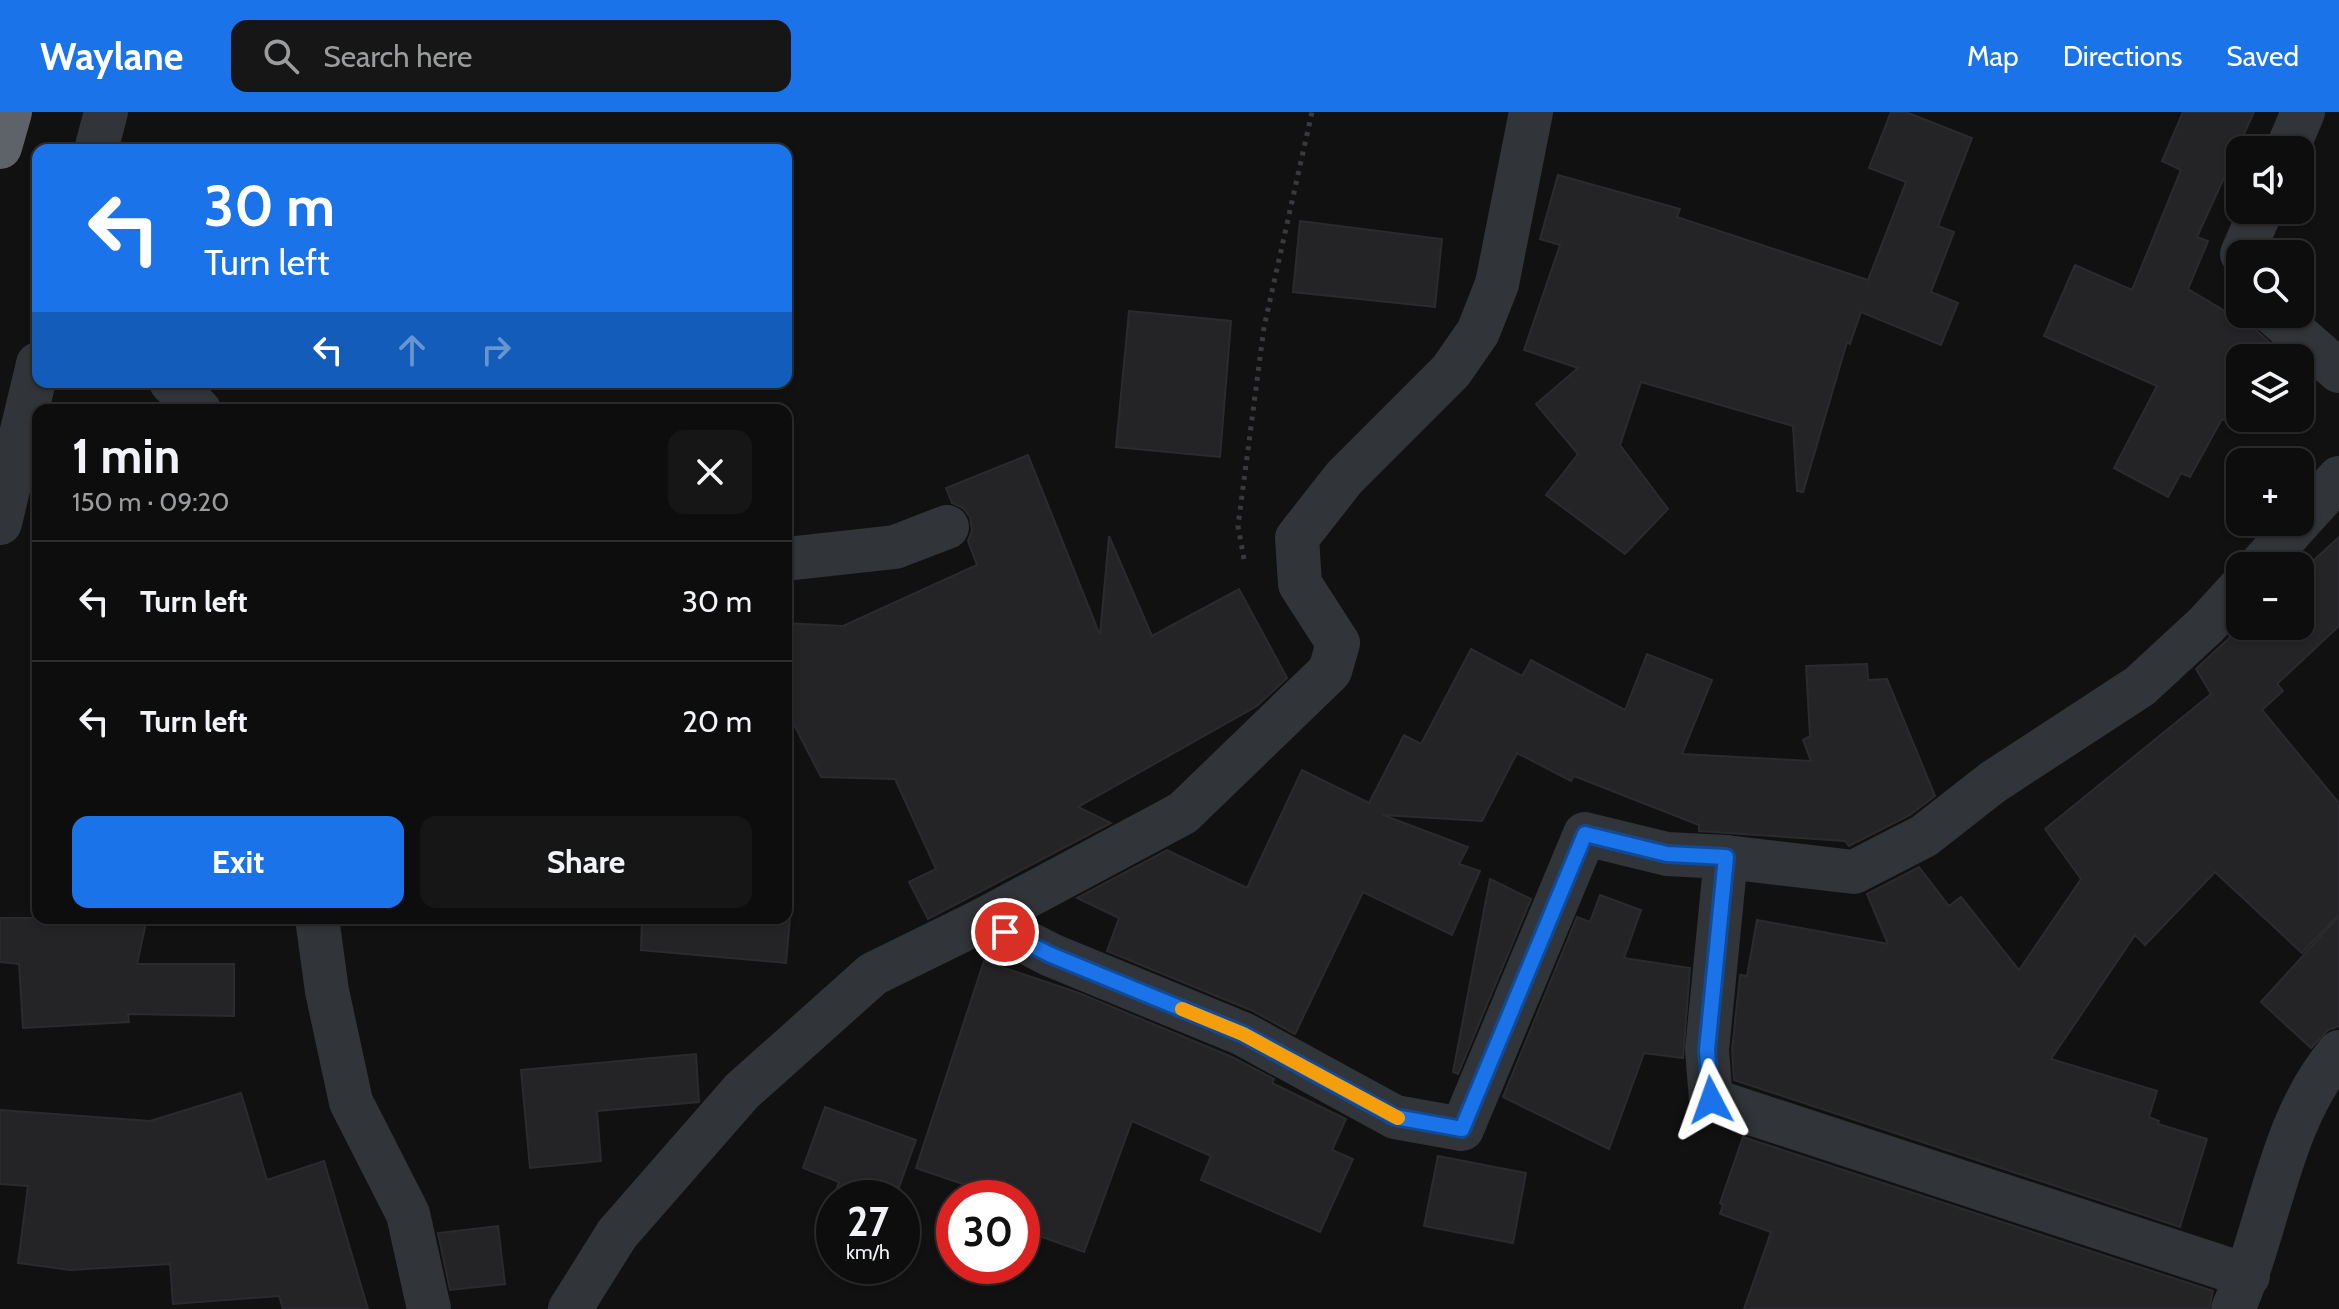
<!DOCTYPE html>
<html lang="en">
<head>
<meta charset="utf-8">
<style>
	:root { --surface:#0d0d0e; --page:#161617; --text:#f1f3f6; --muted:#9a9c9e; --line:#2d2d2e; --accent:#1a73e8 }
	body { margin:0; font-family:Cabin,sans-serif; background:var(--page); color:var(--text); height:100vh; display:flex; flex-direction:column; font-size:30px; white-space:nowrap }
	* { box-sizing:border-box; margin:0 }
	p { font-size:26px; color:var(--muted) }
	.icon { flex:none; width:44px; height:44px; fill:none; stroke:currentColor; stroke-width:2; stroke-linecap:round; stroke-linejoin:round }
	.map { position:relative; flex:1; overflow:hidden }
	.details { position:absolute; left:32px; top:292px; width:760px; height:520px; display:flex; flex-direction:column; background:var(--surface); border-radius:16px; box-shadow:0 2px 6px #0004,0 0 0 2px var(--line) }
	.details>* { flex:none }
	.hud { position:absolute; left:32px; top:32px; width:760px; height:244px; border-radius:16px; box-shadow:0 2px 6px #0004,0 0 0 2px var(--line); background:#1a73e8; color:#fff; overflow:hidden }
	.fabs { position:absolute; left:2226px; top:24px; display:grid; gap:16px }
	.fabs a { display:grid; place-items:center; width:88px; height:88px; border-radius:16px; background:var(--surface); box-shadow:0 2px 6px #0004,0 0 0 2px var(--line); font-size:40px }
	.speed { position:absolute; left:816px; top:1068px; display:flex; gap:16px; font-size:40px; font-weight:700; text-align:center }
	.speed>* { display:grid; place-content:center; width:104px; height:104px; border-radius:50%; background:var(--surface); box-shadow:0 2px 6px #0004,0 0 0 2px var(--line); line-height:1 }
	.speed small { font-size:20px; font-weight:400 }
	.speed .limit { border:12px solid #d22; background:#fff; color:#111 }
	.pin { position:absolute; display:grid; place-items:center; width:68px; height:68px; color:#fff; margin:-34px; border:4px solid #fff; border-radius:50%; box-shadow:0 2px 8px #0007 }
	.me { position:absolute; width:88px; margin:-44px; rotate:356deg; stroke-linejoin:round; filter:drop-shadow(0 0 6px #0008) }
	.turn { display:flex; align-items:center; gap:28px; height:168px; padding:0 40px; font-size:36px }
	.turn .icon { width:104px; height:104px; stroke-width:2.5 }
	.turn b { display:block; font-size:56px; line-height:68px }
	.lanes { display:flex; align-items:center; height:76px; padding:0 40px; background:#0003; justify-content:center; gap:40px; direction:ltr }
	.lanes .off { opacity:.35 }
	.round { display:grid; place-items:center; flex:none; width:84px; height:84px; border-radius:16px; background:var(--page) }
	.overview { display:flex; align-items:center; justify-content:space-between; height:136px; padding:0 40px }
	h1 { font-size:48px; font-weight:700; line-height:60px }
	.cta { display:flex; gap:16px; margin-top:auto; padding:16px 40px }
	.cta a { flex:1; height:92px; border-radius:16px; background:var(--accent); color:#fff; font-size:32px; font-weight:700; line-height:92px; text-align:center }
	.cta a+a { background:var(--page); color:var(--text) }
	ul { padding:0; list-style:none }
	li { display:flex; align-items:center; gap:24px; height:120px; padding:0 40px; border-top:2px solid var(--line) }
	li div { flex:1 }
	li b { display:block; font-size:30px }
	li em { font-style:normal }
	header { display:flex; align-items:center; gap:48px; box-sizing:border-box; height:112px; padding:0 40px; background:var(--accent); color:#fff }
	header strong { font-size:38px }
	nav { display:flex; gap:44px; margin-inline-start:auto; font-size:28px }
	.search { width:560px; height:72px; background:var(--page); display:flex; align-items:center; gap:20px; box-sizing:border-box; padding:0 28px; border-radius:16px; color:var(--muted); font-size:30px }
	.map>svg:first-child { display:block }
	.building { fill:#242426; stroke:#2b2b2f; stroke-width:2 }
	.lines { fill:none; stroke-linecap:round; stroke-linejoin:round }
	.path { stroke:#373b3f; stroke-width:5; stroke-dasharray:4 6; stroke-linecap:butt }
	.minor { stroke:#313438; stroke-width:44 }
	.highway { stroke:#5d6369; stroke-width:44 }
	.route-casing { stroke:#114b97; stroke-width:20 }
	.route { stroke:#1a73e8; stroke-width:14 }
	.slow { stroke:#f59e0b; stroke-width:14 }
</style>
</head>
<body>
<header>
<strong>Waylane</strong>
<div class="search"><svg class="icon" aria-label="search" viewBox="0 0 24 24"><circle cx="10" cy="10" r="6"/><path d="M15 15l6 6"/></svg>Search here</div>
<nav><a>Map</a><a>Directions</a><a>Saved</a></nav>
</header>
<div class="map">
<svg width="2339" height="1197" viewBox="0 0 2339 1197">
	<rect width="100%" height="100%" fill="#111112"/>
	<g class="building">
		<polygon points="1891,0 1906,0 1972,26 1938,114 1954,120 1931,180 1958,191 1941,233 1861,200 1850,232 1847,230 1803,380 1797,379 1793,314 1641,270 1620,333 1668,397 1625,442 1546,383 1578,342 1536,292 1578,256 1524,238 1560,133 1540,127 1558,63 1680,97 1677,105 1868,168 1906,70 1869,56"/>
		<polygon points="2183,0 2254,0 2197,125 2208,129 2188,177 2255,217 2286,246 2240,246 2240,317 2222,307 2190,365 2181,361 2168,385 2114,356 2157,274 2044,224 2075,153 2132,178 2181,58 2162,49"/>
		<polygon points="1300,109 1442,127 1435,195 1293,180"/>
		<polygon points="1129,199 1231,209 1220,345 1116,335"/>
		<polygon points="1028,343 1100,523 1109,424 1152,524 1239,477 1287,566 1257,594 1078,695 1111,711 928,807 909,770 936,757 895,667 821,665 786,597 786,511 843,514 977,453 968,429 972,418 970,405 963,396 952,391 946,376"/>
		<polygon points="2339,425 2339,514 2277,572 2283,579 2262,598 2339,691 2339,802 2302,841 2215,760 2145,833 2135,823 2051,947 2157,979 2149,1005 2159,1009 2158,1012 2207,1027 2180,1115 1734,968 1732,938 1740,863 1747,864 1757,808 1888,832 1867,782 1919,755 1949,794 1961,785 2019,858 2081,767 2045,717 2211,582 2196,557 2242,514 2300,514 2300,461"/>
		<polygon points="1471,537 1522,564 1531,548 1625,598 1647,542 1712,568 1682,642 1811,649 1803,628 1810,624 1806,554 1867,552 1868,568 1887,567 1935,684 1910,703 1849,734 1845,729 1699,719 1699,713 1574,664 1571,669 1517,641 1482,709 1383,703 1468,735 1459,752 1480,759 1452,823 1363,780 1295,922 1253,899 1107,839 1119,806 1077,786 1167,738 1247,776 1302,658 1369,691 1404,623 1421,632"/>
		<polygon points="1490,767 1531,787 1458,962 1453,960"/>
		<polygon points="1600,783 1641,798 1624,846 1690,856 1683,946 1644,941 1609,1037 1503,985 1577,805 1590,810"/>
		<polygon points="2339,804 2339,914 2328,918 2311,936 2261,890"/>
		<polygon points="0,806 147,806 137,852 234,852 234,904 128,902 129,910 23,916 19,852 0,850"/>
		<polygon points="642,806 790,806 786,851 641,838"/>
		<polygon points="984,849 1079,881 1232,945 1274,967 1272,971 1346,1007 1332,1038 1353,1047 1320,1120 1201,1068 1211,1044 1132,1009 1084,1140 1028,1120 1036,1097 1022,1092 1022,1086 1004,1086 916,1056"/>
		<polygon points="696,942 699,990 597,999 601,1049 530,1056 521,958"/>
		<polygon points="241,981 267,1068 324,1049 368,1197 283,1197 279,1184 173,1192 170,1152 70,1158 18,1151 28,1074 0,1072 0,998 150,1009"/>
		<polygon points="825,995 916,1028 895,1086 833,1086 839,1070 803,1056"/>
		<polygon points="1743,1025 2213,1179 2209,1197 1744,1197 1771,1120 1720,1102 1723,1093 1720,1091"/>
		<polygon points="1438,1044 1526,1061 1513,1131 1424,1114"/>
		<polygon points="498,1114 505,1172 450,1178 438,1121"/>
	</g>
	<g class="lines">
		<polyline class="path" points="1244,447 1238,414 1264,215 1312,0"/>
		<g class="minor">
			<polyline points="96,38 106,0"/>
			<polyline points="2287,38 2303,0"/>
			<polyline points="2242,142 2261,98"/>
			<polyline points="2274,202 2339,259"/>
			<polyline points="171,270 199,298"/>
			<polyline points="2300,409 2339,366"/>
			<polyline points="0,411 38,252"/>
			<polyline points="786,447 895,435 947,415"/>
			<polyline points="2260,454 2299,410"/>
			<polyline points="2240,476 2206,513 2140,574 1993,670 1924,724 1854,760 1726,745 1707,938 1711,988 2248,1164"/>
			<polyline points="317,806 327,879 351,990 408,1102 429,1197"/>
			<polyline points="983,808 1051,843 1243,922 1395,1005 1462,1017 1585,722 1667,742 1726,745"/>
			<polyline points="570,1197 617,1122 742,979 873,862 983,808 1183,701 1330,559 1338,531 1300,472 1297,426 1344,366 1451,259 1478,220 1497,172 1531,0"/>
			<path d="M2233 1197C2271 1113 2278 1012 2339 940"/>
		</g>
		<polyline class="highway" points="0,35 10,0"/>
	</g>
	<g class="lines">
		<defs>
			<polyline id="route" points="1005,820 1051,843 1243,922 1395,1005 1462,1017 1585,722 1667,742 1726,745 1707,938 1711,988"/>
		</defs>
		<use href="#route" class="route-casing"/>
		<use href="#route" class="route"/>
		<polyline class="slow" points="1182,897 1243,922 1398,1006"/>
	</g>
</svg>
<div class="fabs">
<a><svg class="icon" aria-label="sound" viewBox="0 0 24 24"><path d="M4 9h4l5-4v14l-5-4H4zM17 9q2 3 0 6"/></svg></a>
<a><svg class="icon" aria-label="search" viewBox="0 0 24 24"><circle cx="10" cy="10" r="6"/><path d="M15 15l6 6"/></svg></a>
<a><svg class="icon" aria-label="layers" viewBox="0 0 24 24"><path d="M12 4l9 5-9 5-9-5zM3 14l9 5 9-5"/></svg></a>
<a>+</a>
<a>−</a>
</div>
<div class="speed"><div>27<small>km/h</small></div><div class="limit">30</div></div>
<div class="pin" style="left:1005px;top:820px;background:#d93025"><svg class="icon" aria-label="arrive" viewBox="0 0 24 24"><path d="M6 21V4h12l-3 4 3 4H6"/></svg></div>
<svg class="me" style="left:1711px;top:988px" viewBox="-20 -20 40 40"><path d="M0-17L14 15 0 8-14 15z" fill="#1a73e8" stroke="#fff" stroke-width="4"/></svg>
<div class="hud">
<div class="turn"><svg class="icon" aria-label="left" viewBox="0 0 24 24"><path d="M17 20v-9H6M10 6l-5 5 5 5"/></svg><div><b>30 m</b>Turn left</div></div>
<div class="lanes"><svg class="icon" aria-label="left" viewBox="0 0 24 24"><path d="M17 20v-9H6M10 6l-5 5 5 5"/></svg><svg class="icon off" aria-label="ahead" viewBox="0 0 24 24"><path d="M12 20V5M6 11l6-6 6 6"/></svg><svg class="icon off" aria-label="right" viewBox="0 0 24 24"><path d="M7 20v-9h11M14 6l5 5-5 5"/></svg></div>
</div>
<section class="details">
<div class="overview"><div><h1>1 min</h1><p>150 m · 09:20</p></div><a class="round"><svg class="icon" aria-label="close" viewBox="0 0 24 24"><path d="M6 6l12 12M18 6L6 18"/></svg></a></div>
<ul>
<li><svg class="icon" aria-label="left" viewBox="0 0 24 24"><path d="M17 20v-9H6M10 6l-5 5 5 5"/></svg><div><b>Turn left</b></div><em>30 m</em></li>
<li><svg class="icon" aria-label="left" viewBox="0 0 24 24"><path d="M17 20v-9H6M10 6l-5 5 5 5"/></svg><div><b>Turn left</b></div><em>20 m</em></li>
</ul>
<div class="cta"><a>Exit</a><a>Share</a></div>
</section>
</div>
</body>
</html>
